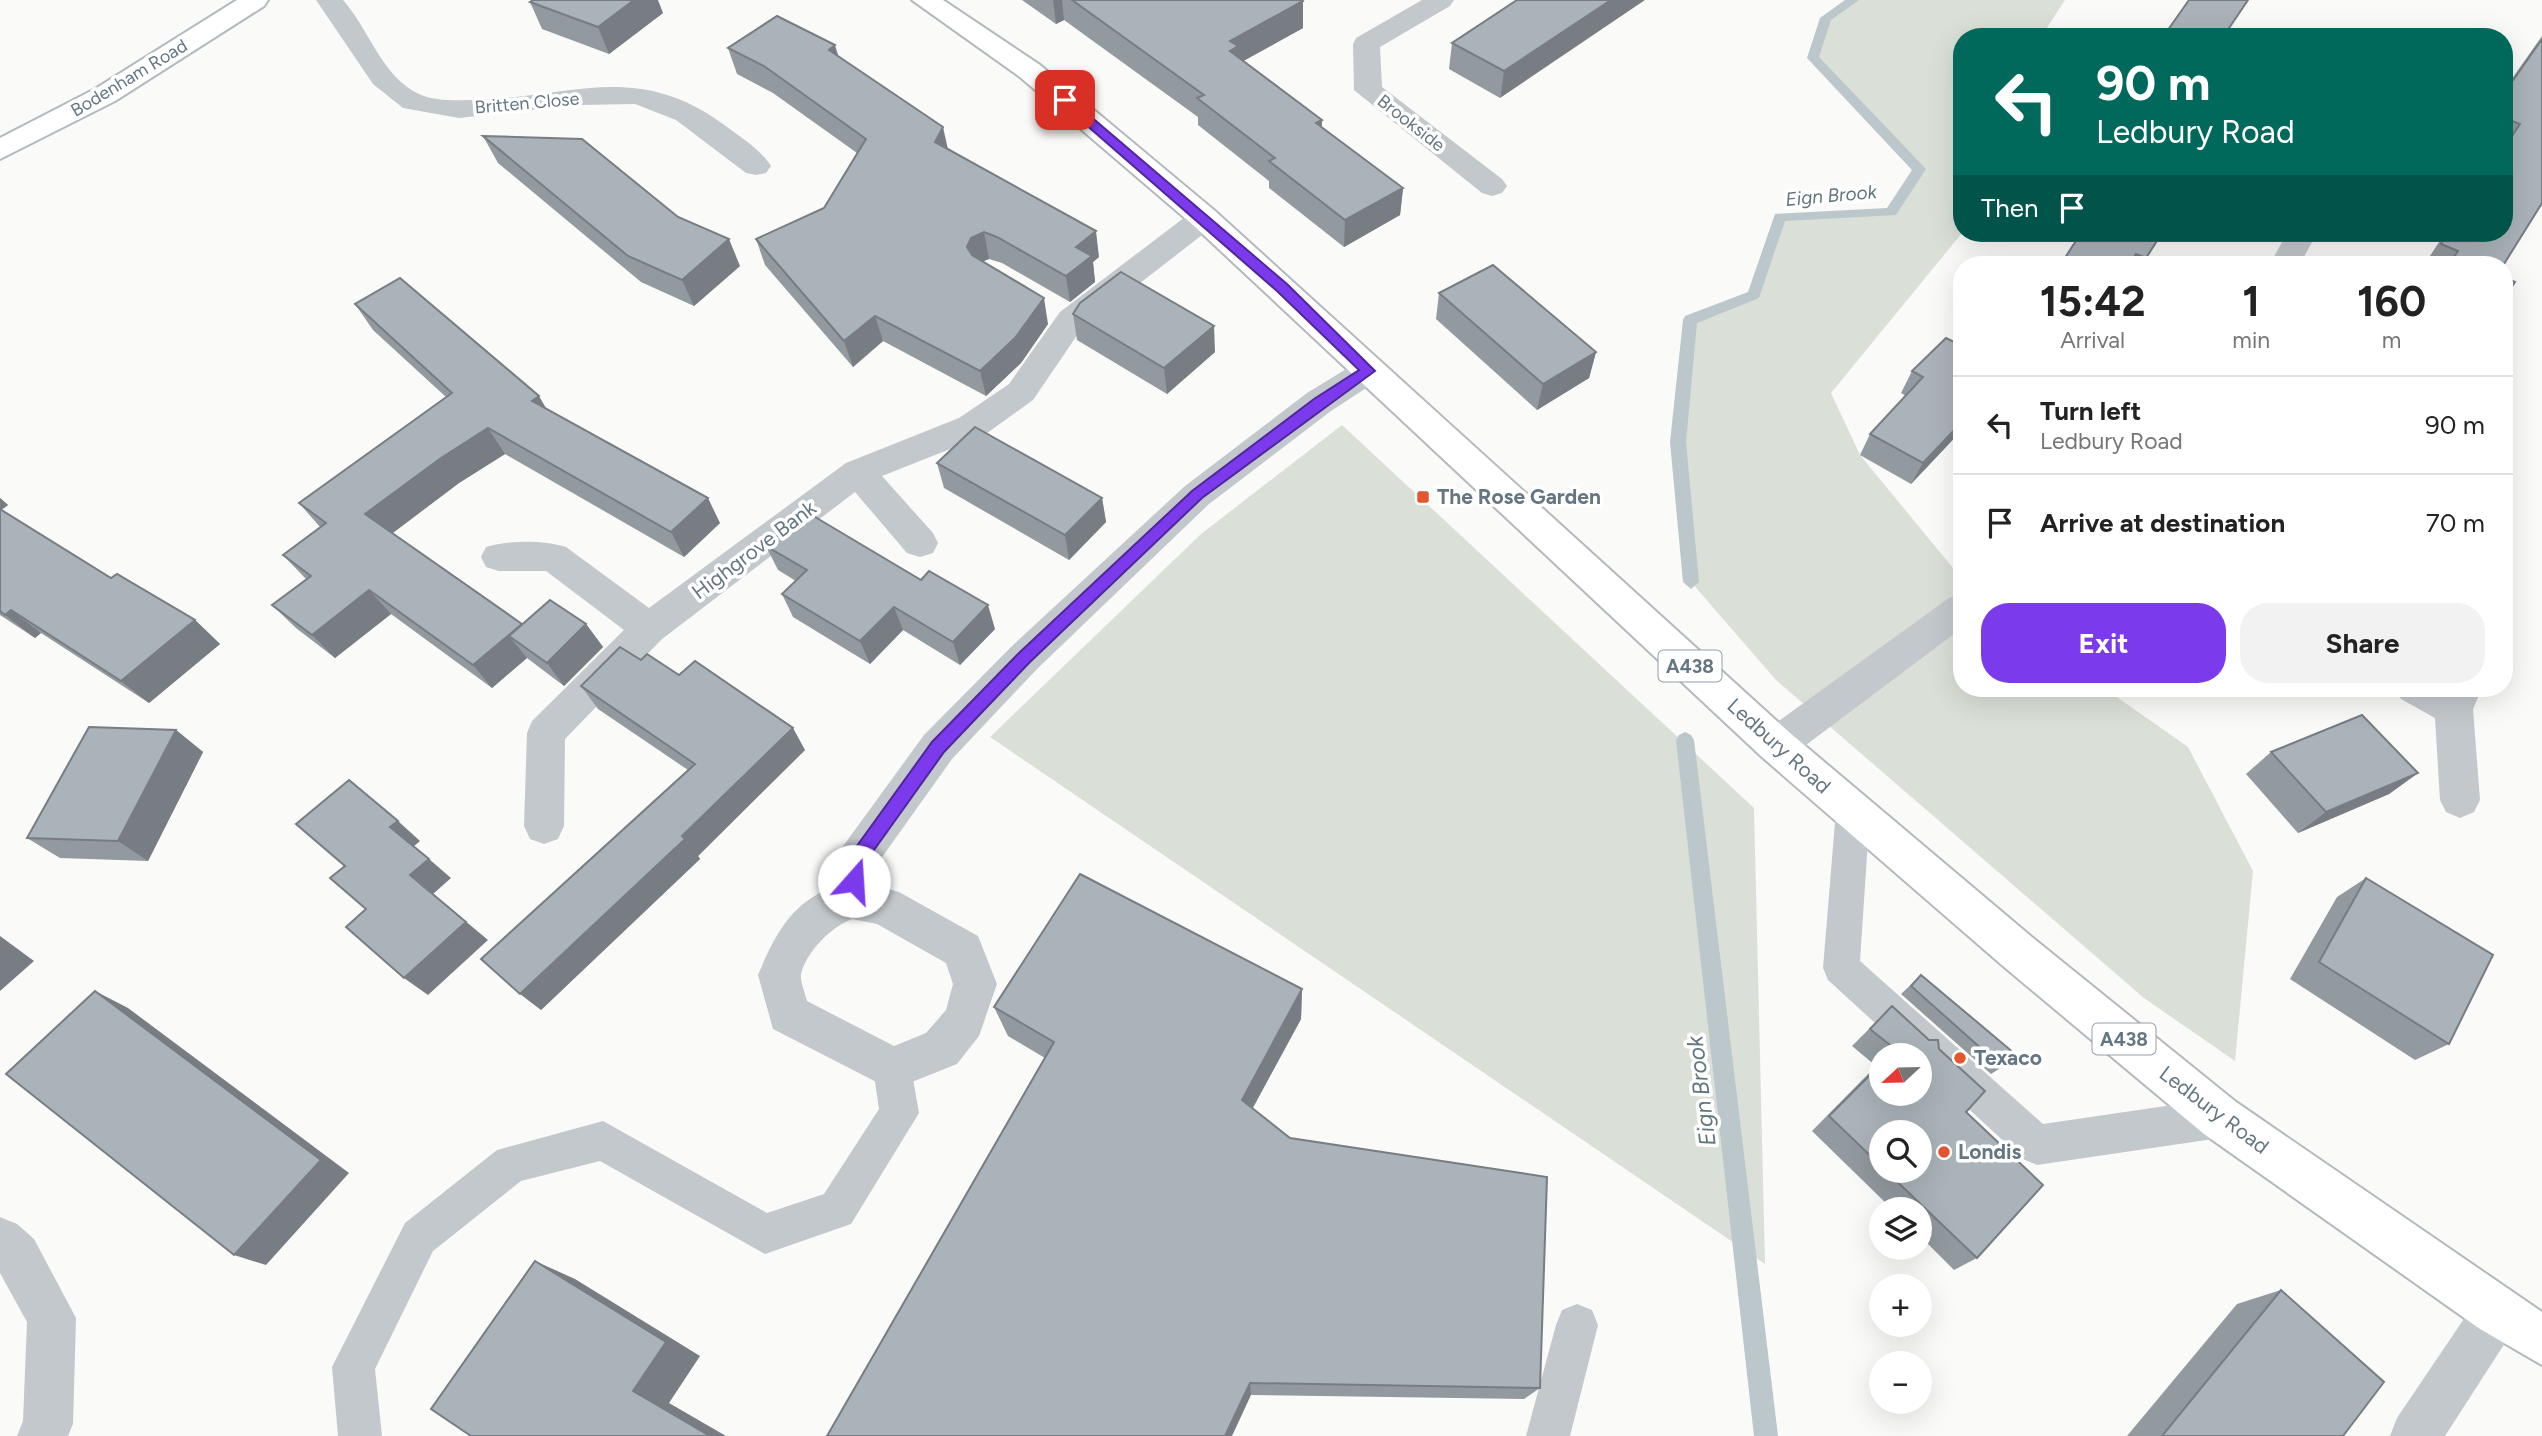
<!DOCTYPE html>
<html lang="en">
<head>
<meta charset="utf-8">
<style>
	:root { --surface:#fff; --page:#f2f2f2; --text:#222; --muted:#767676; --line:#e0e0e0; --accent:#7c3aed }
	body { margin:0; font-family:Figtree,sans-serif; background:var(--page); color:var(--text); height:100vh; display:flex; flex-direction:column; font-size:26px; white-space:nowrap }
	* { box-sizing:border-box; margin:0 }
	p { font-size:23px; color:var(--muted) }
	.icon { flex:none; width:38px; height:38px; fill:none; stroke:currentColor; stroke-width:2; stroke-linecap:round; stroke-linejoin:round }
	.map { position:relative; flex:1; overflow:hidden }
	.panel { position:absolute; left:1953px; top:256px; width:560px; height:441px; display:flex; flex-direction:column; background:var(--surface); border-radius:28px; box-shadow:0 7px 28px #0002 }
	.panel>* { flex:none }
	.banner { position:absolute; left:1953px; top:28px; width:560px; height:214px; border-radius:28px; box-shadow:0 7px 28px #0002; background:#00695c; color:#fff; overflow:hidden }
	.needle { width:46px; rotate:248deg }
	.controls { position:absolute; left:1869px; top:1043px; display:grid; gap:14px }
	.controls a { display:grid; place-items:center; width:63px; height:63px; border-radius:50%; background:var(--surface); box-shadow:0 7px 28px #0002; font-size:35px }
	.pin { position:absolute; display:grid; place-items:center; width:60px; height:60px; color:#fff; margin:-30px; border-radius:14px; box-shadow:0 4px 10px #0006 }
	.me { position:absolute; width:77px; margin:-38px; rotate:19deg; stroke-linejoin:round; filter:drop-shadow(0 0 5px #0008) }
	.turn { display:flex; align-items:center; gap:24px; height:147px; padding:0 28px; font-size:32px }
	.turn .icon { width:91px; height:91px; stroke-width:2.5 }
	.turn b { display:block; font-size:49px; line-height:60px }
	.then { display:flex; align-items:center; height:66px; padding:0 28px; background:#0003; gap:14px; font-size:26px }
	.eta { display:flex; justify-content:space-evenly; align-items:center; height:119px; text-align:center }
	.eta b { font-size:42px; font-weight:700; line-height:49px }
	.primary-button { display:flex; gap:14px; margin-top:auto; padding:14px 28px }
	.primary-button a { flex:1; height:80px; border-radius:28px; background:var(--accent); color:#fff; font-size:28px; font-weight:700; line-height:80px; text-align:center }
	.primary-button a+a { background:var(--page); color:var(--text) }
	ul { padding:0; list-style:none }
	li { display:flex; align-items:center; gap:21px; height:98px; padding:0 28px; border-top:2px solid var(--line) }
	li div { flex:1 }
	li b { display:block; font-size:26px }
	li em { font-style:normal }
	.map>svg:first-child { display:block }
	.green { fill:#dadfd7 }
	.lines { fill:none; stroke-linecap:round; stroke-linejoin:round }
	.stream { fill:#bbc7cb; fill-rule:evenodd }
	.secondary-casing { stroke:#b3babf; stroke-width:4 }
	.highway-casing { stroke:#b4b9bd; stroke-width:4 }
	.lane { fill:#c3c8cc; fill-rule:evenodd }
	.street { fill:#c3c8cc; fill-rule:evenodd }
	.secondary { fill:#fff; fill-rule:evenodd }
	.highway { fill:#fff; fill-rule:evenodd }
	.wall { fill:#929a9f; fill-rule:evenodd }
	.shaded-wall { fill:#777d82 }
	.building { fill:#aab3b9; stroke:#777d82; stroke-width:2 }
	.route { fill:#7c3aed; stroke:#51269a; stroke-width:2 }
	.poi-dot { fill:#e4572e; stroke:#fff; stroke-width:2.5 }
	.labels { text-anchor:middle; stroke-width:7; stroke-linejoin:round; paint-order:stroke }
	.far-street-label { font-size:18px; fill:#657683; stroke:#fff }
	.far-water-label { font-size:19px; font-style:italic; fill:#60757c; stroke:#fff }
	.shield { fill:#fff; stroke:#939fa8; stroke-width:2 }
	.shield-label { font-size:19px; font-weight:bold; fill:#657683 }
	.poi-label { font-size:21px; font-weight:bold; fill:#657683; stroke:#fff; text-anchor:start }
	.street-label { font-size:21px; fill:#657683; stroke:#fff }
	.water-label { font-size:23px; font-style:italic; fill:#60757c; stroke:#fff }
</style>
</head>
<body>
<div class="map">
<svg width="2542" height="1436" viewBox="0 0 2542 1436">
	<rect width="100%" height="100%" fill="#fafaf8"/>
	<g class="green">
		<polygon points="1853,0 2065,0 2041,37 1962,37 1962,233 1831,393 1860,455 1962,579 1962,688 2104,688 2188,747 2253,871 2235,1061 2144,998 1776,680 1691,582 1678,442 1690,320 1754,295 1780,217 1891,212 1919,170 1813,58 1826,18"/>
		<polygon points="1342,425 1754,808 1765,1264 990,737 1201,534"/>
	</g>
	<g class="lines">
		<g class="stream">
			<polygon points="1845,0 1859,0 1831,20 1819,57 1926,169 1896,215 1785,221 1759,298 1697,323 1686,442 1699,582 1691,589 1683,582 1670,442 1683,320 1685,316 1748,292 1775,214 1887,208 1912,170 1807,58 1820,18"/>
			<polygon points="1685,732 1691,735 1694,740 1778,1436 1754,1436 1676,740 1679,735"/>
		</g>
		<defs>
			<polygon id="secondary" points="237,0 268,0 264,6 115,101 0,159 0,138 95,89"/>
			<polygon id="highway" points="912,0 943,0 1040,65 1215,211 1790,733 2033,938 2236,1102 2542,1312 2542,1365 2480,1329 2204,1134 2003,966 1762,757 1193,225 1020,77"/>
		</defs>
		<use href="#secondary" class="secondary-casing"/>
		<use href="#highway" class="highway-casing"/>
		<g class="lane">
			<polygon points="1853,795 1865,799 1870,810 1860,961 2043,1124 2220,1098 2234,1104 2240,1118 2234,1132 2220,1138 2037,1165 2023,1159 1920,1064 1920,1055 1910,1055 1828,980 1823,968 1836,810 1841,799"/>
			<polygon points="892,1049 906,1055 911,1068 919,1113 851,1224 765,1254 600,1161 521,1181 433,1251 375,1369 382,1436 338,1436 332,1367 405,1223 497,1150 603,1121 767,1213 824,1194 879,1109 873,1068 878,1055"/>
			<polygon points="1577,1304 1592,1310 1598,1325 1570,1436 1526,1436 1556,1325 1562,1310"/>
		</g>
		<g class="street">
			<path d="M316 0H343C369 29 382 77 419 94 435 102 460 100 477 100 572 97 636 61 723 124 739 136 760 149 771 166L766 173 756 175 746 173 676 120 635 104 579 105 459 118 403 108 373 84Z"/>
			<polygon points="1422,0 1454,0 1450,6 1380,47 1382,87 1502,179 1507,186 1502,193 1492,196 1482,193 1354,90 1353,44 1356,38"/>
			<polygon points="2290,28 2302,31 2305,37 2277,36 2281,30"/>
			<path d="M1204 208 1215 211 1219 218 1215 225 1082 328 1033 400 983 436 882 476 933 533 938 543 933 553 920 557 907 553 855 492 662 639 565 739 564 826 558 839 544 844 530 839 524 826 527 733 532 721 624 630 546 571H499L486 567 481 557 486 547C509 540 543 540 566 547L649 608 846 463 959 418 1009 384 1060 312 1193 211Z"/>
			<polygon points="2287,233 2317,233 2300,264 2270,264"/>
			<path d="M1368 359 1380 363 1384 371 1380 379 1331 411 1209 504 1037 669 952 759 875 867 874 885 899 892 978 936 997 984 979 1036 957 1064 892 1090 773 1029 758 975C774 937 791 902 832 888L835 862 841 849 924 735 1011 647 1185 486 1307 393 1356 363ZM852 919 877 924 946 963 953 984 946 1010 926 1033 894 1046 807 1001C805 993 800 981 801 974 807 951 831 927 852 919Z"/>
			<polygon points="1962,593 1962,628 1790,757 1776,762 1762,757 1757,745 1762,733 1949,598"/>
			<polygon points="2395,688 2482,688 2473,709 2480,800 2474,812 2460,818 2446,812 2440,800 2435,718 2401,699"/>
			<polygon points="0,1217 17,1224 34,1239 76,1318 73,1424 68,1436 17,1436 23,1421 27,1322 0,1273"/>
			<polygon points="2497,1288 2514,1295 2521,1312 2514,1329 2445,1436 2390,1436 2397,1418 2480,1295"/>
		</g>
		<use href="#secondary" class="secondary"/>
		<use href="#highway" class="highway"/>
	</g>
	<g class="wall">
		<polygon points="1022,0 1302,0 1303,1 1303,28 1243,61 1322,120 1322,127 1403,188 1400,215 1344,247 1269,188 1269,181 1198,125 1198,117 1064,20 1056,24"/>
		<polygon points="1517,0 1500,98 1449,69 1452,43"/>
		<polygon points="530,2 663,13 609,54 542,29"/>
		<polygon points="2542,36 2542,203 2504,264 2439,264 2428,259 2445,233 2504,233 2504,144 2507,140 2504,139 2504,90"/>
		<polygon points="728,48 839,57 948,150 1099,257 1093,262 1095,282 1070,302 1002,263 989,259 982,261 1048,324 1021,363 986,396 883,341 853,367 765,265 756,239 824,208 857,153 773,93 737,74"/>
		<polygon points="483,136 678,217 740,266 694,306 641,282 498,163"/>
		<polygon points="2162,233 2142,264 2061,264"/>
		<polygon points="1439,293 1596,352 1589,378 1537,410 1436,319"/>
		<polygon points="355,304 546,409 720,523 684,557 505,454 459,483 392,533 522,624 586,624 603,647 564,686 527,658 492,688 391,614 335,658 296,628 272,605 306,579 283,555 320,527 299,503 446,397 373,330"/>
		<polygon points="1073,314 1215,352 1167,394 1077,340"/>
		<polygon points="1954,342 1962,430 1911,484 1860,455 1870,434 1906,396 1901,393 1912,371"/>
		<polygon points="937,463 1102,498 1106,522 1069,560 944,488"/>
		<polygon points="0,498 8,505 1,510 111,578 195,620 220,644 149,703 41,633 35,638 0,615"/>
		<polygon points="766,546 995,629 960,665 903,630 870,664 793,617 782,594 796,581 778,570"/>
		<polygon points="641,660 679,675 805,750 698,856 700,859 541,1010 688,770 598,709 581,686"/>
		<polygon points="176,730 203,752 148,861 60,858 27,838"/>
		<polygon points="2271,752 2418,773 2389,794 2298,833 2246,774"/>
		<polygon points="2366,878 2449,1044 2415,1060 2290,979 2337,897"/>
		<polygon points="1921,975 2002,1067 1991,1074 1901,994"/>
		<polygon points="1302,989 1301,1019 1253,1108 1540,1388 1524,1399 1251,1395 1045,1058 1008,1036 994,1007"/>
		<path d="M1892 1006 1939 1049 1966 1112 1977 1258 1954 1270 1920 1236V1209H1892L1812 1131 1876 1066 1852 1046ZM1881 1055H1920L1881 1094ZM1881 1132 1920 1171H1881Z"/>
		<polygon points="2281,1290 2343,1436 2127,1436 2237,1304"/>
	</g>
	<g class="shaded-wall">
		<polygon points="634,0 658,0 663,13 609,54 598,27"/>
		<polygon points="1053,0 1062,0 1064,20 1056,24"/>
		<polygon points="1611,0 1645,0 1500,98 1504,71"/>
		<polygon points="1303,1 1303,28 1238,64 1230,78 1230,41"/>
		<polygon points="835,45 843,72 829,50"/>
		<polygon points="1322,120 1321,147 1316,123"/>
		<polygon points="943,127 949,154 935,142"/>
		<polygon points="1403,188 1400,215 1344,247 1345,220"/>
		<polygon points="1096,231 1099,257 1093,262 1095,282 1070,302 1066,276 1076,247"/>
		<polygon points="984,232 989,259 977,264 967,247 971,238"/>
		<polygon points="729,239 740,266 694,306 682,280"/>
		<polygon points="1044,298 1048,324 1021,363 986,396 980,371"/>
		<polygon points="875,316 883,341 853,367 844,341"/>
		<polygon points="1214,326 1215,352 1167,394 1164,368"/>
		<polygon points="1596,352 1589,378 1537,410 1543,384"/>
		<polygon points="539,396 554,422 532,401"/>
		<polygon points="1962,422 1962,430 1911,484 1923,463"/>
		<polygon points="488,428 505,454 459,483 385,539 365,514 441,458"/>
		<polygon points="0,498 8,505 0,511"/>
		<polygon points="708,498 720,523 684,557 671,532"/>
		<polygon points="1102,498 1106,522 1069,560 1065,535"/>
		<polygon points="369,590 391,614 335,658 312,635"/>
		<polygon points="988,605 995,629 960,665 953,642"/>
		<polygon points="894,607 903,630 870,664 860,641"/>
		<polygon points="11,610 41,633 35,638 5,615"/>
		<polygon points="195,620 220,644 149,703 121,681"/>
		<polygon points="522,624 509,636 527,658 492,688 473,665"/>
		<polygon points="586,624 603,647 564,686 547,663"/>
		<polygon points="793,728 805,750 698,856 700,859 541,1010 520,994"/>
		<polygon points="176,730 203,752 148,861 118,841"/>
		<polygon points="2418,773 2389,794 2298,833 2326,812"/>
		<polygon points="398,821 420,841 413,847 390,827"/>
		<polygon points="429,859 451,878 433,894 488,940 428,995 404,978 410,875"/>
		<polygon points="0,936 34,961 0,991"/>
		<polygon points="1302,989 1301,1019 1243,1125 1242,1100"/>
		<polygon points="95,991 128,1008 349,1173 266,1265 234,1255"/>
		<polygon points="535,1261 575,1279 700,1356 669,1403 726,1436 710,1436 633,1391"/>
		<polygon points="1250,1383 1251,1395 1232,1436 1225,1436"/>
	</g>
	<g class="building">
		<polygon points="533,0 634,0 598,27 530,2"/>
		<polygon points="1072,0 1302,0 1303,1 1230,41 1238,46 1230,51 1322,120 1316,123 1403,188 1345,220 1269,161 1275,158 1197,98 1204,95"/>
		<polygon points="1517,0 1611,0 1504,71 1452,43"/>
		<polygon points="2189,0 2248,0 2223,37 2163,37"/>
		<polygon points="777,16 835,45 829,50 943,127 935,142 1096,231 1076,247 1092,256 1066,276 997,237 984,232 971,238 967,247 972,255 1044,298 1015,338 980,371 875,316 844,341 756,239 824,208 866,139 764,66 728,48"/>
		<polygon points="2542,39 2542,203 2504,264 2449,264 2458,251 2441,244 2448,233 2504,233 2504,148 2520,124 2504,118 2504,93"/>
		<polygon points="483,136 582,139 678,217 729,239 682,280 628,256"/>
		<polygon points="2081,233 2162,233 2146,258 2136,254 2129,264 2061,264"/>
		<polygon points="1493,265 1596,352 1543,384 1439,293"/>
		<polygon points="1121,272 1214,326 1164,368 1073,314 1080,303"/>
		<polygon points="2504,277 2515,282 2504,299"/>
		<polygon points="400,278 539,396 532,401 708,498 671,532 488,428 441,458 365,514 522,624 473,665 369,590 312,635 272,605 311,576 283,555 326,523 299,503 452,393 355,304"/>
		<polygon points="1962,331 1962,422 1923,463 1870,434 1923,377 1912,371 1946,338 1954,342"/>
		<polygon points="975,427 1102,498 1065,535 937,463"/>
		<polygon points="0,509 111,578 117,574 195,620 121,681 11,610 5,615 0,611"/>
		<polygon points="805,511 921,580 929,571 988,605 953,642 894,607 860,641 782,594 807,570 766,546"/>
		<polygon points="550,600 586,624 547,663 509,636"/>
		<polygon points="620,647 641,660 647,654 679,675 695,661 793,728 682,836 685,839 520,994 481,959 695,764 581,686"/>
		<polygon points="2362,715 2418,773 2326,812 2271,752"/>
		<polygon points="89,727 176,730 118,841 27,838"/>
		<polygon points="349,780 398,821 390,827 429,859 410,875 466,922 404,978 346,927 366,909 330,878 345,866 296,824"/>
		<polygon points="1080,874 1302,989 1242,1100 1290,1138 1547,1177 1540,1388 1250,1383 1225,1436 827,1436 1054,1042 994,1007"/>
		<polygon points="2366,878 2493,955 2449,1044 2319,962"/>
		<polygon points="1921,975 2014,1053 2002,1067 1911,986"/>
		<polygon points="95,991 321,1160 234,1255 6,1074"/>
		<polygon points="1892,1006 1929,1040 1938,1040 1939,1049 1985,1091 1966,1112 2043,1185 1977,1258 1886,1171 1920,1171 1920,1132 1881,1132 1881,1166 1829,1116 1881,1064 1881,1094 1920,1094 1920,1055 1889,1055 1895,1049 1870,1029"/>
		<polygon points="535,1261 666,1342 633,1391 710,1436 471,1436 431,1409"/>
		<polygon points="2281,1290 2384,1382 2343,1436 2162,1436"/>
	</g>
	<polygon class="route" points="1061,98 1069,98 1287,284 1375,371 1202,498 1030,662 944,752 864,864 862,881 854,889 845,881 849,857 932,742 1019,653 1192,491 1314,399 1359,370 1277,291 1061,103"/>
	<g class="poi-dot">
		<rect x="1416" y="490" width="14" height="14" rx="3.5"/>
		<circle cx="1960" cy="1058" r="7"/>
		<circle cx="1944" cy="1152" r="7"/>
	</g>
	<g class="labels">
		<g class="far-street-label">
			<text transform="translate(129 78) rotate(-31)" y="6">Bodenham Road</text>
			<text transform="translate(527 103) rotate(-5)" y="6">Britten Close</text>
			<text transform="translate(1411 123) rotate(38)" y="6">Brookside</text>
		</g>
		<g class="far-water-label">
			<text transform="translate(1831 195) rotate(-5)" y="7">Eign Brook</text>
		</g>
		<g class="shield">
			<rect x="1658.5" y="650.5" width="63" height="31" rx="5"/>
			<rect x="2092.5" y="1023.5" width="63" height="31" rx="5"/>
		</g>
		<g class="shield-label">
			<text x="1690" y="673">A438</text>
			<text x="2124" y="1046">A438</text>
		</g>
		<g class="poi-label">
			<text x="1437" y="504">The Rose Garden</text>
			<text x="1974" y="1065">Texaco</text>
			<text x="1958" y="1159">Londis</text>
		</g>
		<g class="street-label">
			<text transform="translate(754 550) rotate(-37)" y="7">Highgrove Bank</text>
			<text transform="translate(1779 746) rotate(42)" y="7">Ledbury Road</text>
			<text transform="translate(2214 1110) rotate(37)" y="7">Ledbury Road</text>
		</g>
		<g class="water-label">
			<text transform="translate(1701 1091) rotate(-97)" y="8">Eign Brook</text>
		</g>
	</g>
</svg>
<div class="controls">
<a><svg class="needle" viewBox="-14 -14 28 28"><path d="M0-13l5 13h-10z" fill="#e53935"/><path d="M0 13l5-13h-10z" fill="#767676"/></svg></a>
<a><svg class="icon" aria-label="search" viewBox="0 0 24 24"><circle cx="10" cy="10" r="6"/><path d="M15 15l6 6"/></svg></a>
<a><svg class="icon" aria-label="layers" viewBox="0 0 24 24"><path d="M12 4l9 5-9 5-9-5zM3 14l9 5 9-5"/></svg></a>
<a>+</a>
<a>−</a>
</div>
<div class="pin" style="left:1065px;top:100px;background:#d93025"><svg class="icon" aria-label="arrive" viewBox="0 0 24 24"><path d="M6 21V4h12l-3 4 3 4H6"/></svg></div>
<svg class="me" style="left:854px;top:881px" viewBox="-20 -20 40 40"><circle r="19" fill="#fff"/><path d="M0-13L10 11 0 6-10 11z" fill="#7c3aed"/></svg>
<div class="banner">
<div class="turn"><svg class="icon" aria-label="left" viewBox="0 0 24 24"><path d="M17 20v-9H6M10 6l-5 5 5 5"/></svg><div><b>90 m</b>Ledbury Road</div></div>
<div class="then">Then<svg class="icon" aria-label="arrive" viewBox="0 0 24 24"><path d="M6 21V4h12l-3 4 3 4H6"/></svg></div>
</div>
<section class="panel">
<div class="eta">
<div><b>15:42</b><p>Arrival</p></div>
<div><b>1</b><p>min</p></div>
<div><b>160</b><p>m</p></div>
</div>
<ul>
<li><svg class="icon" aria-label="left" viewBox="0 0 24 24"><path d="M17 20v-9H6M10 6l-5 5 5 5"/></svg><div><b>Turn left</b><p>Ledbury Road</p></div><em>90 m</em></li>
<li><svg class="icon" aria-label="arrive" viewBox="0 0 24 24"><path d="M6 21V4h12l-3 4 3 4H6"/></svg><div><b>Arrive at destination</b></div><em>70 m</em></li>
</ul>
<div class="primary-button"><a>Exit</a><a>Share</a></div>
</section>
</div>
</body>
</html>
